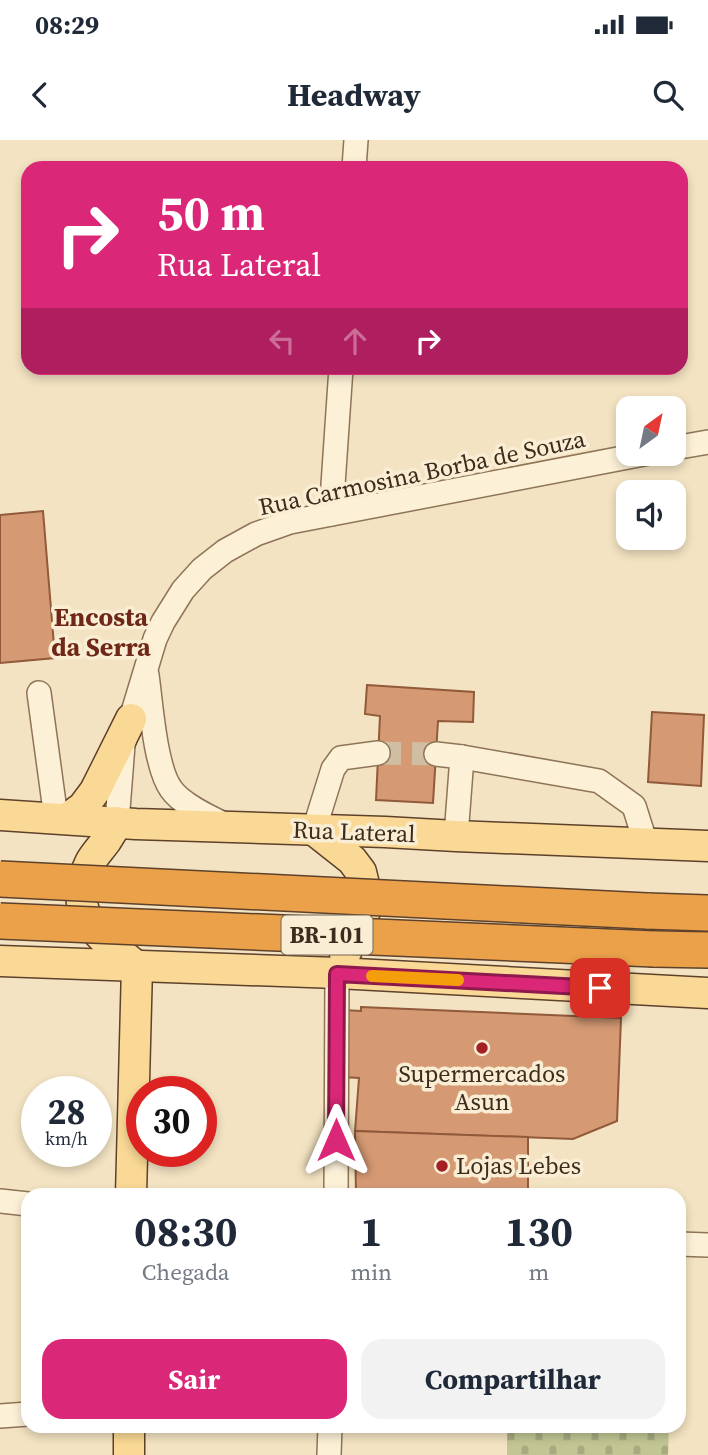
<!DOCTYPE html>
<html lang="pt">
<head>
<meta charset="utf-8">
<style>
	:root { --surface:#fff; --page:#f2f2f3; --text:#1f2937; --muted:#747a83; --accent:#db2777 }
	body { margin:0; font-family:"Source Serif 4",serif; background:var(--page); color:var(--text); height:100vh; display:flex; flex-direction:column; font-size:26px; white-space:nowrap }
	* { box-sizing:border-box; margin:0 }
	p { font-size:23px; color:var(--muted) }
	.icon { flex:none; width:38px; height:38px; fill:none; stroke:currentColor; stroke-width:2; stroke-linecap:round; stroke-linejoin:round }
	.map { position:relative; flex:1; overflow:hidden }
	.details { position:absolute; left:21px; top:1048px; width:665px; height:245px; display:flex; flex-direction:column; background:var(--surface); border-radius:21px; box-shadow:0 4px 10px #0003 }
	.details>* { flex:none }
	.hud { position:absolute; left:21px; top:21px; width:667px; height:214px; border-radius:21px; box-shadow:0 4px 10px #0003; background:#db2777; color:#fff; overflow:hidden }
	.needle { width:46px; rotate:33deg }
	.tools { position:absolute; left:616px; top:256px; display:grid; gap:14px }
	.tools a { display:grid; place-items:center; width:70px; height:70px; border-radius:14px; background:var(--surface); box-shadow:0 4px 10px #0003; font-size:35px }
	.speed { position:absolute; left:21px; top:936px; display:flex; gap:14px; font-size:35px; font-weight:700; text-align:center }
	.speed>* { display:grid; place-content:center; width:91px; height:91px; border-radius:50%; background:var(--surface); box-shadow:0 4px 10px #0003; line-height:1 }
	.speed small { font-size:18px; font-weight:400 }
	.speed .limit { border:10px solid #d22; background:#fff; color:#111 }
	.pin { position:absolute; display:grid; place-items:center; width:60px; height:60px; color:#fff; margin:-30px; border-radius:14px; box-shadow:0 4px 10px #0006 }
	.me { position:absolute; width:77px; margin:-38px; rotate:0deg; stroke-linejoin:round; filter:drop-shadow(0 0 5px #0008) }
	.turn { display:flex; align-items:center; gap:24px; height:147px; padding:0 21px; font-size:32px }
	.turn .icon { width:91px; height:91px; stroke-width:2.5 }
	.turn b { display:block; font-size:49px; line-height:60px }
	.lanes { display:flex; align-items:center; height:66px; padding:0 21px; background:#0003; justify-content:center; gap:35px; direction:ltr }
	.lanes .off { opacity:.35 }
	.eta { display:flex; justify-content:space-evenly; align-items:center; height:119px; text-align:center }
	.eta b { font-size:42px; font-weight:700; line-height:49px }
	.action { display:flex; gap:14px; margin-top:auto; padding:14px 21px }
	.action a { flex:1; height:80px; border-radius:21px; background:var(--accent); color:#fff; font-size:28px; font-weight:700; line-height:80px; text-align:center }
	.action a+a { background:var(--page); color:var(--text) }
	.status { display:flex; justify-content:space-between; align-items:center; height:49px; padding:0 35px; background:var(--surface); direction:ltr }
	.status svg { height:19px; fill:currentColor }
	header { display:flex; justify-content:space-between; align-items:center; height:91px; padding:0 21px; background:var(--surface); font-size:32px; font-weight:700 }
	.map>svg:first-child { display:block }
	.cemetery { fill:url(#cemetery-stones) }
	.building { fill:#d59a74; stroke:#915a3a; stroke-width:2 }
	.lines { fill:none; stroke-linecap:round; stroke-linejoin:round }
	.minor-tunnel { stroke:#cfbea1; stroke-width:23; stroke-dasharray:23 11; stroke-linecap:butt }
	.minor-casing { stroke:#8f7457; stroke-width:26 }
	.major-casing { stroke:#5d412b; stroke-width:33 }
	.highway-casing { stroke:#5d412b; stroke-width:38 }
	.minor { stroke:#fcf0d7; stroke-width:23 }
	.major { stroke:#fad996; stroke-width:30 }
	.highway { stroke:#eba14a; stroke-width:35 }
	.highway-bridge-casing { stroke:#5d412b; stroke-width:38; stroke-linecap:butt }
	.highway-bridge { stroke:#eba14a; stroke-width:35 }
	.route-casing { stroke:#8e194d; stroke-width:18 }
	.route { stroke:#db2777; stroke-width:12 }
	.slow { stroke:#f59e0b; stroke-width:12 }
	.poi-dot { fill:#a52024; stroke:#f9edd3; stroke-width:2.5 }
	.labels { text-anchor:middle; stroke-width:7; stroke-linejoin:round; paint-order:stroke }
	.shield { fill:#f9edd3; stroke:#756654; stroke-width:2 }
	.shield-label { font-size:23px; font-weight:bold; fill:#3d2c1d }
	.street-label { font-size:24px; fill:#3d2c1d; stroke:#f9edd3 }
	.poi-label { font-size:24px; fill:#3d2c1d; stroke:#f9edd3 }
	.neighbourhood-label { font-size:26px; font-weight:bold; fill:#6f2717; stroke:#f9edd3 }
</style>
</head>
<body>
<div class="status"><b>08:29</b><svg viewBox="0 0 49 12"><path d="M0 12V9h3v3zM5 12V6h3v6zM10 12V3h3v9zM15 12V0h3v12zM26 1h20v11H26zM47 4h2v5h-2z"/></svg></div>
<header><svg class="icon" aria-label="back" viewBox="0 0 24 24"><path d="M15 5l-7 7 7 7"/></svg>Headway<svg class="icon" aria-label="search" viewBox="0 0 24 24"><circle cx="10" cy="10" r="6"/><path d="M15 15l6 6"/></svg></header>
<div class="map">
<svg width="708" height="1315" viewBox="0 0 708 1315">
	<defs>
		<pattern id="cemetery-stones" width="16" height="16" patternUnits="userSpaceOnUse" patternTransform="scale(1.75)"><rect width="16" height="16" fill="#c2c694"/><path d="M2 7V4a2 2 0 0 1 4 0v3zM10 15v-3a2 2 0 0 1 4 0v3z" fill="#a8aa7f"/></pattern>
	</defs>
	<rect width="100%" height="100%" fill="#f3e3c2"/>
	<polygon class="cemetery" points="507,1286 669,1286 668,1315 507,1315"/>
	<g class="building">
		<polygon points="43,371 55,518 0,523 0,375"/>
		<polygon points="367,545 474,552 473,582 438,581 433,663 376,660 380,576 365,574"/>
		<polygon points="652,572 704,575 701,646 648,642"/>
		<polygon points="361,867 621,878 617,981 573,999 355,991 359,938 342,937 344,870 361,871"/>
		<polygon points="355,991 528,997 528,1055 356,1055"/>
	</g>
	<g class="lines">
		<polyline class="minor-tunnel" points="378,613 436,614"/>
		<defs>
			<g id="minor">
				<polyline points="354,28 356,0"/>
				<polyline points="674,308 708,302"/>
				<polyline points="331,374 341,228"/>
				<path d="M147 535C151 563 155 627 171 649 181 664 209 677 226 685"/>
				<polyline points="39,553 56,678"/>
				<polyline points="436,614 462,617 599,641 634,666 646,704"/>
				<polyline points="117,682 123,605 155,499 163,482 183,450 202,429 225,411 256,394 290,382 649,313"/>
				<polyline points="314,690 333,629 341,618 378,613"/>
				<polyline points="456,696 462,617"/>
				<polyline points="336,1055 337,833"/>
				<polyline points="0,1061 28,1064"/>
				<polyline points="679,1104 708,1105"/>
				<polyline points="0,1276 28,1274"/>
				<polyline points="329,1315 330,1286"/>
			</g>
			<g id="major">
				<polyline points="0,675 136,684 385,692 456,696 708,706"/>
				<polyline points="68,678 83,667 95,651 131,579"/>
				<path d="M117 682C114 688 110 695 106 701 101 708 94 715 90 723 64 776 101 796 137 827L131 1055"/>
				<polyline points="314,690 352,720 361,732 367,757 366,769 345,814"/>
				<polyline points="0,821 337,833 708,853"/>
				<polyline points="129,1315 129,1286"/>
			</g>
			<g id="highway">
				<polyline points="647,771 708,773"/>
				<polyline points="654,809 708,810"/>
			</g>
		</defs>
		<use href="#minor" class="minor-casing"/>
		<use href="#major" class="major-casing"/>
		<use href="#highway" class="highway-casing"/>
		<use href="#minor" class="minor"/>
		<use href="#major" class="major"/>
		<use href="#highway" class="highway"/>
		<defs>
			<g id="highway-bridge">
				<polyline points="0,739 647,771"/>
				<polyline points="0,781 654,809"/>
			</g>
		</defs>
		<use href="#highway-bridge" class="highway-bridge-casing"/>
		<use href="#highway-bridge" class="highway-bridge"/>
	</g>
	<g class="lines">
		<defs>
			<polyline id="route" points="336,1000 337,834 600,848"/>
		</defs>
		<use href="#route" class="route-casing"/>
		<use href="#route" class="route"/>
		<polyline class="slow" points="372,836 458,840"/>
	</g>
	<g class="poi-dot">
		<circle cx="482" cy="908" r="7"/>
		<circle cx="442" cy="1026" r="7"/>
	</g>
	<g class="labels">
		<rect class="shield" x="281.5" y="775.5" width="91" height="39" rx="5"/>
		<g class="shield-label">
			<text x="327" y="803">BR-101</text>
		</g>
		<g class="street-label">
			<text transform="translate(422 333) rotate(-12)" y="8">Rua Carmosina Borba de Souza</text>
			<text transform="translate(354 692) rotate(2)" y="8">Rua Lateral</text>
		</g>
		<g class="poi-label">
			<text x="482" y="942">Supermercados<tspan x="482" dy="28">Asun</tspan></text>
			<text x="456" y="1034" text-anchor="start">Lojas Lebes</text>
		</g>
		<g class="neighbourhood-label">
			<text x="101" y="486">Encosta<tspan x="101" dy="30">da Serra</tspan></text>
		</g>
	</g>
</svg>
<div class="tools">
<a><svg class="needle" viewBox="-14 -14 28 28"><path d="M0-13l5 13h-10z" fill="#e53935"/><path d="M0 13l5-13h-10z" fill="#747a83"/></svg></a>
<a><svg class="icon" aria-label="sound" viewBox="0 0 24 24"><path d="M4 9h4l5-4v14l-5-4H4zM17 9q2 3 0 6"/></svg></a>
</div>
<div class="speed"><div>28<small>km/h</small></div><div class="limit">30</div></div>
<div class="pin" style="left:600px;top:848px;background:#d93025"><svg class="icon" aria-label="arrive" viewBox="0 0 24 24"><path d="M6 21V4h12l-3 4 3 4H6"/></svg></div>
<svg class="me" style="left:336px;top:1000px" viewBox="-20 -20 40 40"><path d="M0-17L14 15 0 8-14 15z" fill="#db2777" stroke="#fff" stroke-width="4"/></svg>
<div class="hud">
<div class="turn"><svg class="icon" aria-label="right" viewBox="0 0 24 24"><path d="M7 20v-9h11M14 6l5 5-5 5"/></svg><div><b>50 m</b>Rua Lateral</div></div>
<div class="lanes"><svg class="icon off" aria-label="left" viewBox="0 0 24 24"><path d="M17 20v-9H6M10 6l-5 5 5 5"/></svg><svg class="icon off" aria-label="ahead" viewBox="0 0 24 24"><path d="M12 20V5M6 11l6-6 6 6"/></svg><svg class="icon" aria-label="right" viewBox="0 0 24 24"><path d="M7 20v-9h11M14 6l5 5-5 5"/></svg></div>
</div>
<section class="details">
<div class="eta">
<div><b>08:30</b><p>Chegada</p></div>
<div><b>1</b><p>min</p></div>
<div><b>130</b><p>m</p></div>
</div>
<div class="action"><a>Sair</a><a>Compartilhar</a></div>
</section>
</div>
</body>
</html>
